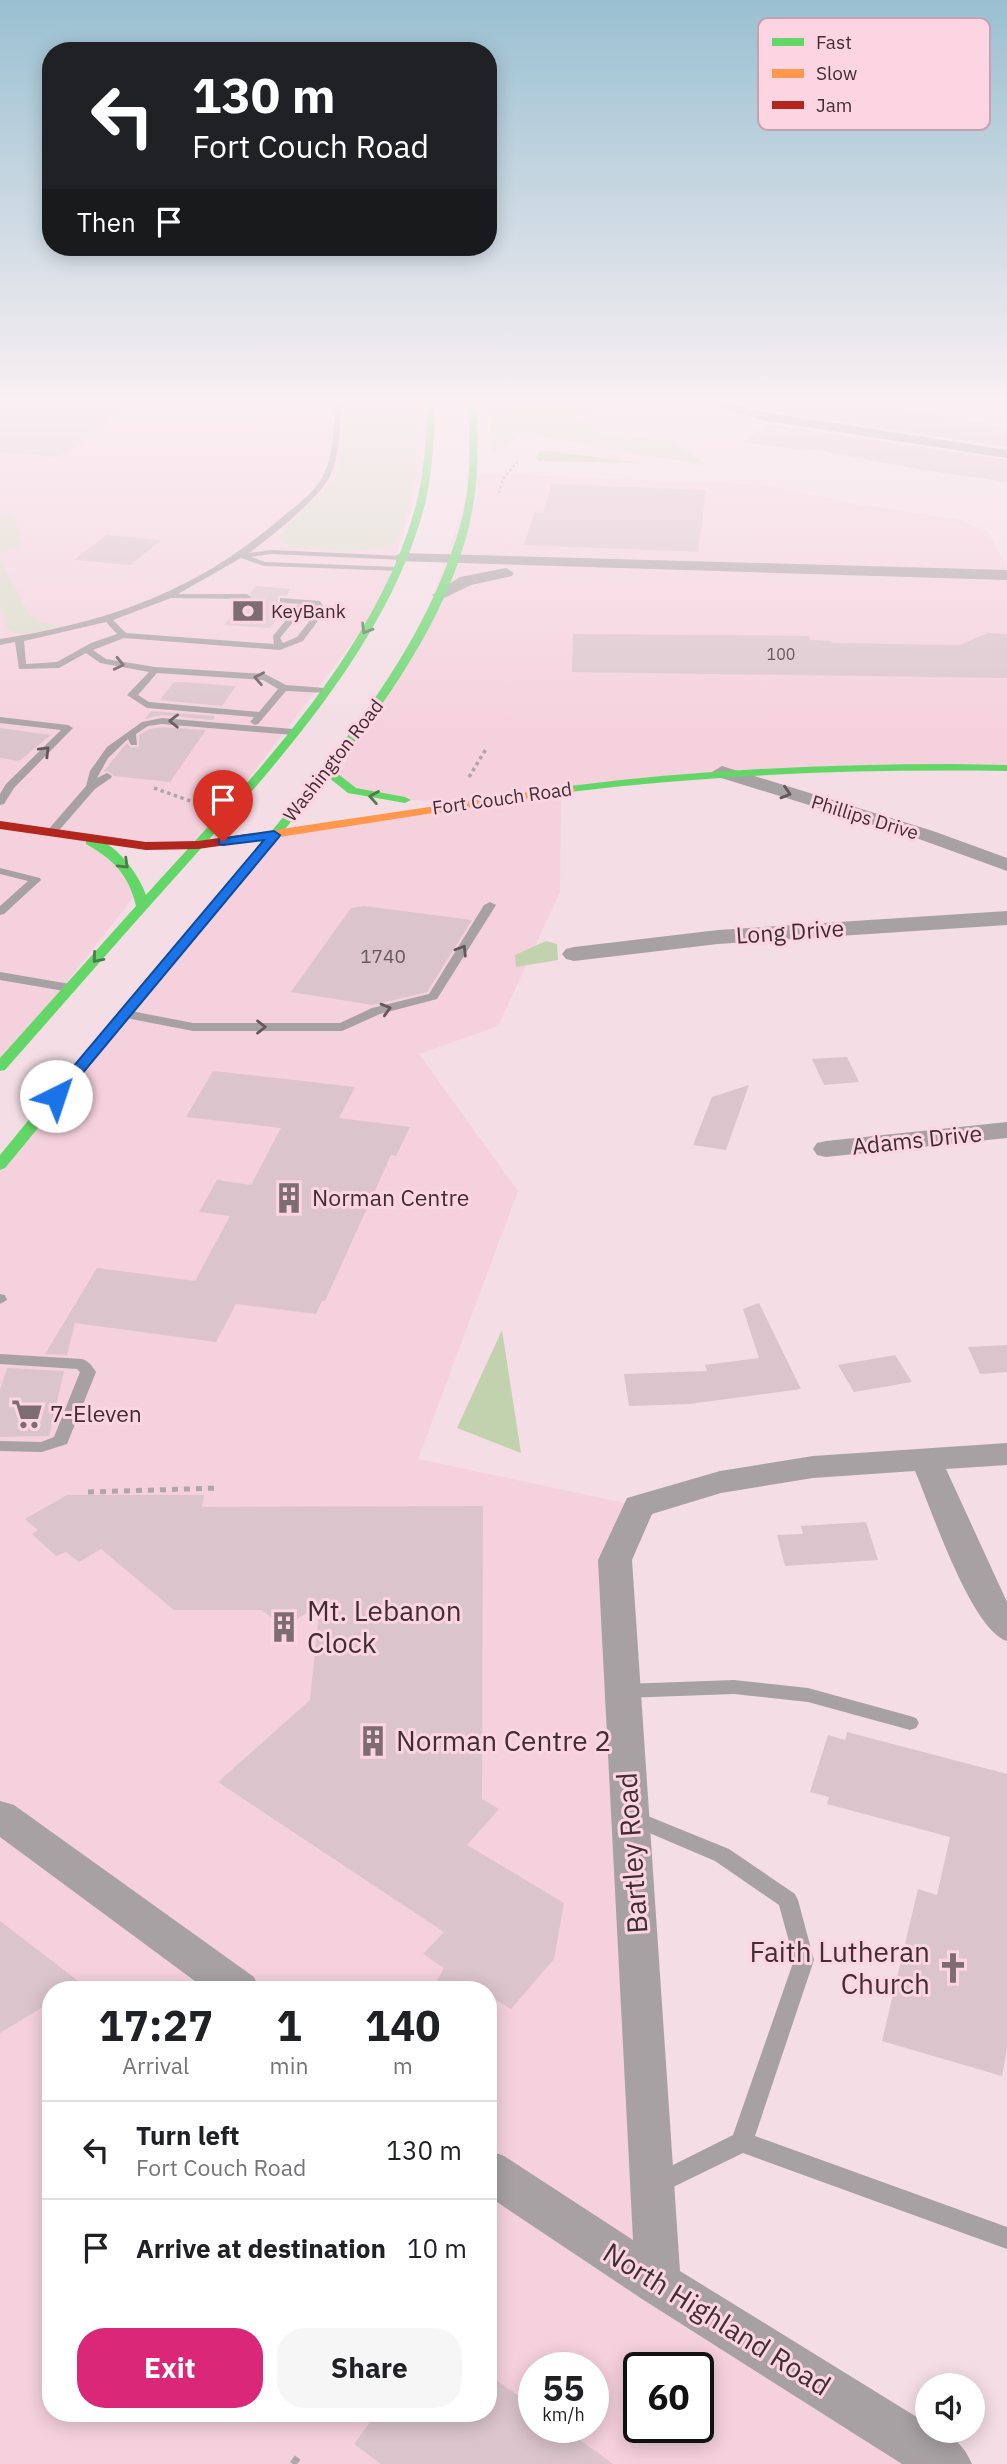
<!DOCTYPE html>
<html lang="en">
<head>
<meta charset="utf-8">
<style>
	:root { --surface:#fff; --page:#f6f6f6; --text:#202124; --muted:#757577; --line:#e0e0e0; --accent:#db2777 }
	body { margin:0; font-family:"IBM Plex Sans",sans-serif; background:var(--page); color:var(--text); height:100vh; display:flex; flex-direction:column; font-size:26px; white-space:nowrap }
	* { box-sizing:border-box; margin:0 }
	p { font-size:23px; color:var(--muted) }
	.icon { flex:none; width:38px; height:38px; fill:none; stroke:currentColor; stroke-width:2; stroke-linecap:round; stroke-linejoin:round }
	.map { position:relative; flex:1; overflow:hidden }
	.details { position:absolute; left:42px; top:1981px; width:455px; height:441px; display:flex; flex-direction:column; background:var(--surface); border-radius:28px; box-shadow:0 4px 18px #0003 }
	.details>* { flex:none }
	.banner { position:absolute; left:42px; top:42px; width:455px; height:214px; border-radius:28px; box-shadow:0 4px 18px #0003; background:#202124; color:#fff; overflow:hidden }
	.tools { position:absolute; left:915px; top:2373px; display:grid; gap:14px }
	.tools a { display:grid; place-items:center; width:70px; height:70px; border-radius:50%; background:var(--surface); box-shadow:0 4px 18px #0003; font-size:35px }
	.speed { position:absolute; left:518px; top:2352px; display:flex; gap:14px; font-size:35px; font-weight:700; text-align:center }
	.speed>* { display:grid; place-content:center; width:91px; height:91px; border-radius:50%; background:var(--surface); box-shadow:0 4px 18px #0003; line-height:1 }
	.speed small { font-size:18px; font-weight:400 }
	.speed .limit { border:4px solid #111; border-radius:10px; background:#fff; color:#111 }
	.pin { position:absolute; display:grid; place-items:center; width:60px; height:60px; color:#fff; margin:-72px -30px; border-radius:50% 50% 50% 0; rotate:-45deg; box-shadow:0 0 7px #0007 }
	.pin .icon { rotate:45deg }
	.me { position:absolute; width:77px; margin:-38px; rotate:41deg; stroke-linejoin:round; filter:drop-shadow(0 0 5px #0008) }
	.turn { display:flex; align-items:center; gap:24px; height:147px; padding:0 35px; font-size:32px }
	.turn .icon { width:91px; height:91px; stroke-width:2.5 }
	.turn b { display:block; font-size:49px; line-height:60px }
	.then { display:flex; align-items:center; height:66px; padding:0 35px; background:#0003; gap:14px; font-size:26px }
	.eta { display:flex; justify-content:space-evenly; align-items:center; height:119px; text-align:center }
	.eta b { font-size:42px; font-weight:800; line-height:49px }
	.primary-button { display:flex; gap:14px; margin-top:auto; padding:14px 35px }
	.primary-button a { flex:1; height:80px; border-radius:28px; background:var(--accent); color:#fff; font-size:28px; font-weight:800; line-height:80px; text-align:center }
	.primary-button a+a { background:var(--page); color:var(--text) }
	ul { padding:0; list-style:none }
	li { display:flex; align-items:center; gap:21px; height:98px; padding:0 35px; border-top:2px solid var(--line) }
	li div { flex:1 }
	li b { display:block; font-size:26px }
	li em { font-style:normal }
	.map>svg:first-child { display:block }
	.built { fill:#f5d0dd; fill-rule:evenodd }
	.green { fill:#dadbca }
	.water { fill:#c3d2ae }
	.building { fill:#dbc4cc }
	.lines { fill:none; stroke-linecap:round; stroke-linejoin:round }
	.path-far3 { stroke:#b0a5a9; stroke-width:2.5; stroke-dasharray:2.5 2.5; stroke-linecap:butt }
	.path-far2 { stroke:#b0a5a9; stroke-width:3.5; stroke-dasharray:3.5 3.5; stroke-linecap:butt }
	.path-far1 { stroke:#b0a5a9; stroke-width:5; stroke-dasharray:6 6; stroke-linecap:butt }
	.path { stroke:#b0a5a9; stroke-width:7; stroke-dasharray:8 8; stroke-linecap:butt }
	.lane { fill:#a8a1a4; fill-rule:evenodd }
	.street { fill:#a8a1a4; fill-rule:evenodd }
	.fast { fill:#63d668; fill-rule:evenodd }
	.slow { fill:#ff974d; fill-rule:evenodd }
	.jam { fill:#b3261e; fill-rule:evenodd }
	.oneway { stroke:#4f7a4c }
	.oneway2 { stroke:#64575c }
	.route { fill:#1a73e8; stroke:#114b97; stroke-width:2 }
	.labels { text-anchor:middle; stroke-width:6; stroke-linejoin:round; paint-order:stroke }
	.far-number-label { font-size:16px; fill:#68575d }
	.far-poi-label { font-size:19px; fill:#3f2f35; stroke:#fdd4e2; text-anchor:start }
	.far-street-label { font-size:19px; fill:#3f2f35; stroke:#fdd4e2 }
	.number-label { font-size:19px; fill:#68575d }
	.street-label { font-size:23px; fill:#3f2f35; stroke:#fdd4e2 }
	.poi-label { font-size:23px; fill:#3f2f35; stroke:#fdd4e2; text-anchor:start }
	.near-poi-label { font-size:28px; fill:#3f2f35; stroke:#fdd4e2; text-anchor:start }
	.near-street-label { font-size:28px; fill:#3f2f35; stroke:#fdd4e2 }
	.key { fill:#fdd4e2; stroke:#c4a2ae; stroke-width:2 }
	.key-label { font-size:19px; fill:#3f2f35 }
</style>
</head>
<body>
<div class="map">
<svg width="1007" height="2464" viewBox="0 0 1007 2464">
	<rect width="100%" height="100%" fill="#f4dde5"/>
	<g class="built">
		<polygon points="0,399 432,399 429,452 380,606 198,845 87,838 140,889 0,1067"/>
		<path d="M474 473 769 485 850 503 955 519 987 531 1007 567V768L918 766 561 789 560 892 498 1026 419 1054 518 1191 418 1459 639 1506 615 1561 658 2283 947 2464H0V1165L274 835 461 803 379 798 334 781 420 636ZM51 1990H488V2413H51ZM534 2368H593V2427H534ZM639 2368H698V2427H639Z"/>
	</g>
	<g class="green">
		<path d="M347 399H419C417 449 417 494 397 541 382 556 307 550 286 545L278 536 332 482 338 471Z"/>
		<polygon points="490,399 571,399 596,408 575,417 610,435 674,441 707,466 522,433 505,448 491,454"/>
		<polygon points="14,514 21,546 0,553 0,515"/>
		<polygon points="0,560 29,614 39,622 62,626 22,634 7,630 0,601"/>
	</g>
	<g class="water">
		<polygon points="540,451 550,451 640,463 539,461 535,457"/>
		<polygon points="546,941 557,944 558,960 516,967 515,955"/>
		<polygon points="502,1330 521,1453 457,1428"/>
	</g>
	<g class="building">
		<polygon points="0,399 137,399 69,452 57,457 0,452"/>
		<polygon points="803,399 878,408 883,405 1007,428 1007,447 784,413"/>
		<polygon points="768,424 1007,460 1007,482 917,469 812,449 808,451 742,442"/>
		<polygon points="552,484 706,490 698,552 524,545 534,513 543,513"/>
		<polygon points="106,535 161,540 131,565 74,560"/>
		<polygon points="256,586 291,589 286,596 278,596 278,604 287,606 270,628 224,625 243,602 252,600 250,593"/>
		<polygon points="988,633 1007,634 1007,678 572,672 573,634 809,636 810,640 831,641 832,643 959,645"/>
		<polygon points="174,682 181,682 236,686 222,706 160,700"/>
		<polygon points="151,711 215,716 213,720 162,715 145,719"/>
		<polygon points="162,727 206,730 170,782 114,776 108,771 103,772 127,743 131,748 139,747 139,735 149,729"/>
		<polygon points="0,728 51,735 19,761 0,758"/>
		<polygon points="364,906 472,920 427,992 373,1005 291,992 351,908"/>
		<polygon points="847,1057 859,1082 824,1085 812,1059"/>
		<polygon points="213,1071 355,1087 339,1118 410,1127 396,1156 391,1155 325,1301 322,1301 316,1314 236,1304 216,1342 75,1323 67,1355 45,1354 97,1268 195,1281 230,1216 199,1212 217,1180 251,1185 281,1128 186,1117"/>
		<polygon points="749,1085 726,1150 693,1145 712,1097"/>
		<polygon points="759,1303 801,1389 689,1404 629,1406 624,1374 707,1371 705,1365 759,1358 743,1309"/>
		<polygon points="1007,1345 1007,1372 980,1374 968,1347"/>
		<polygon points="895,1355 912,1382 854,1392 838,1365"/>
		<polygon points="7,1368 64,1371 49,1436 0,1437 0,1390"/>
		<polygon points="67,1495 204,1495 202,1507 483,1506 482,1799 499,1809 467,1845 564,1903 554,1959 511,2009 488,1995 488,1990 451,1990 437,1980 444,1968 423,1954 444,1932 218,1782 310,1700 320,1604 284,1628 262,1610 174,1610 101,1549 79,1562 66,1552 56,1556 32,1534 38,1530 25,1519"/>
		<polygon points="866,1522 878,1560 785,1566 777,1535 803,1534 801,1526"/>
		<polygon points="847,1732 1007,1774 1007,2049 1002,2076 882,2041 918,1889 937,1895 950,1837 827,1804 829,1797 810,1792 828,1735 845,1740"/>
		<polygon points="0,1921 90,1990 51,1990 51,2002 0,2033"/>
		<polygon points="488,2374 534,2407 534,2427 562,2427 613,2464 381,2464 354,2444 377,2413 488,2413"/>
	</g>
	<g class="lines">
		<polyline class="path-far3" points="499,493 503,479 517,462"/>
		<g class="path-far2">
			<polyline points="469,777 486,749"/>
			<polyline points="154,788 196,803"/>
		</g>
		<polyline class="path-far1" points="88,1492 220,1488"/>
		<polyline class="path" points="293,2464 298,2457"/>
		<g class="lane">
			<path d="M335 399H341C340 424 341 451 331 474 321 498 270 537 249 553L271 550 402 556 406 558 405 560 271 554 251 557 265 562 397 567 401 569 400 571 264 566 241 558 178 594H247L251 597 250 599 171 598 113 620 126 633 274 644 273 636 298 605 303 604 283 603 280 602V598L320 601 326 610 303 641 280 650 124 638 93 650 106 659 155 667 265 674 286 685 325 688 330 691 328 693 286 691 258 724 255 725 250 722 254 717 147 708 127 695 149 672 100 663 86 653 59 668 19 669 15 642 0 645V639C108 622 196 591 280 519 294 507 313 494 322 478 335 455 333 424 335 399ZM315 606 318 610 297 637 283 643 280 638 304 609ZM106 622 117 634 91 643 57 662 26 664 24 641ZM157 673 263 680 278 689 259 712 149 702 138 695Z"/>
			<polygon points="0,717 68,725 73,728 14,788 4,804 0,805 0,794 6,784 61,730 0,723"/>
			<polygon points="162,718 293,729 298,732 293,735 162,724 148,726 136,734 137,745 131,745 128,739 108,758 97,778 107,773 112,776 111,778 95,789 55,835 47,835 47,831 86,786 90,771 107,747 142,722"/>
			<polygon points="0,868 40,878 41,880 4,914 0,915 0,906 28,881 0,874"/>
			<polygon points="490,902 496,905 437,999 380,1014 342,1031 193,1031 126,1018 120,1014 126,1010 193,1023 340,1023 372,1008 429,994 484,905"/>
			<polygon points="0,972 70,984 76,988 70,992 0,980"/>
			<polygon points="0,1294 5,1295 7,1300 0,1304"/>
			<path d="M0 1354 82 1359C89 1361 92 1366 96 1372L67 1444 42 1452 0 1451V1441L41 1442 54 1437 80 1372 77 1369 0 1364Z"/>
			<polygon points="734,1680 808,1688 910,1716 916,1718 919,1723 916,1728 910,1730 808,1702 734,1694 624,1698 618,1696 615,1691 618,1686 624,1684"/>
			<polygon points="633,1810 729,1849 795,1894 798,1900 814,1960 755,2136 1007,2227 1007,2249 743,2153 665,2191 657,2194 649,2191 646,2184 649,2177 733,2135 794,1960 779,1905 715,1861 626,1823 623,1818 626,1813"/>
		</g>
		<g class="street">
			<polygon points="698,399 720,399 763,412 1007,450 1007,458 761,420"/>
			<polygon points="402,553 1007,570 1007,580 396,561 396,555"/>
			<polygon points="506,568 514,573 512,576 471,585 440,600 432,595 460,577"/>
			<polygon points="722,766 933,831 1007,858 1007,871 919,839 715,776 712,772"/>
			<polygon points="1007,911 1007,925 718,944 574,961 566,959 562,954 566,949 574,947 718,930"/>
			<polygon points="1007,1122 1007,1138 826,1157 817,1155 813,1149 817,1143 826,1141"/>
			<path d="M1007 1443V1465L946 1469 1007 1602V1641C971 1630 931 1508 915 1471L813 1478 721 1493 652 1514 632 1560 680 2271 928 2424V2431C950 2431 964 2445 972 2464H902L642 2299 488 2196V2150L504 2156 633 2240 598 1560 627 1498 720 1471 813 1456Z"/>
			<polygon points="0,1801 14,1805 254,1977 260,1990 207,1990 0,1837"/>
		</g>
		<g class="fast">
			<path d="M428 399H436C434 434 433 470 425 504 388 648 266 776 170 883 114 945 60 1008 5 1070L0 1071V1058L136 906C129 875 113 859 86 844V838C111 835 139 874 146 895 247 783 376 654 416 505 425 470 426 434 428 399Z"/>
			<path d="M468 399H476C478 435 479 471 473 506 457 602 392 695 333 770L356 788 405 797 411 800 405 803 348 793 328 777 5 1168 0 1170V1155C79 1058 161 963 242 867 328 762 422 658 460 526 472 485 470 441 468 399Z"/>
			<path d="M952 764 1007 765V771C861 769 715 774 570 792L564 789 570 786C697 770 824 764 952 764Z"/>
		</g>
		<polygon class="slow" points="570,786 576,789 574,791 247,842 241,838 247,834"/>
		<polygon class="jam" points="0,821 146,842 198,841 247,834 253,838 247,842 198,849 146,850 0,829"/>
	</g>
	<defs><path id="oneway-chevron" d="M-2-3.5L2.5 0L-2 3.5" fill="none" stroke-width="1.6" stroke-linecap="round" stroke-linejoin="round" transform="scale(1.75)"/></defs>
	<g class="oneway">
		<use href="#oneway-chevron" transform="translate(366 629) rotate(121)"/>
		<use href="#oneway-chevron" transform="translate(374 797) rotate(-170)"/>
		<use href="#oneway-chevron" transform="translate(124 864) rotate(44)"/>
		<use href="#oneway-chevron" transform="translate(97 958) rotate(131)"/>
	</g>
	<g class="oneway2">
		<use href="#oneway-chevron" transform="translate(119 664) rotate(13)"/>
		<use href="#oneway-chevron" transform="translate(259 678) rotate(-169)"/>
		<use href="#oneway-chevron" transform="translate(174 721) rotate(-179)"/>
		<use href="#oneway-chevron" transform="translate(45 751) rotate(-45)"/>
		<use href="#oneway-chevron" transform="translate(786 793) rotate(17)"/>
		<use href="#oneway-chevron" transform="translate(462 950) rotate(-58)"/>
		<use href="#oneway-chevron" transform="translate(386 1009) rotate(-16)"/>
		<use href="#oneway-chevron" transform="translate(261 1027)"/>
	</g>
	<linearGradient id="sky" x2="0" y2="1"><stop stop-color="#99c0d1"/><stop offset="0.54" stop-color="#faf0f3"/><stop offset="1" stop-color="#faf0f3" stop-opacity="0"/></linearGradient>
	<rect width="1007" height="744" fill="url(#sky)"/>
	<polygon class="route" points="274,831 280,835 279,837 61,1099 51,1099 51,1093 264,840 223,845 219,844 219,839"/>
	<defs>
		<symbol id="bank-bare" viewBox="-9 -9 18 18"><path d="M-6-4H6V4H-6ZM0-2.3a2.3 2.3 0 1 0 0 4.6a2.3 2.3 0 1 0 0-4.6Z" fill="#7e6c73" stroke="#fdd4e2" stroke-width="2.5" paint-order="stroke"/></symbol>
		<symbol id="building-bare" viewBox="-9 -9 18 18"><path d="M-4-6H4V6H1V3H-1V6H-4ZM-2.5-4.3h1.7v1.8h-1.7ZM.8-4.3h1.7v1.8H.8ZM-2.5-1h1.7V.8h-1.7ZM.8-1h1.7V.8H.8Z" fill="#7e6c73" stroke="#fdd4e2" stroke-width="2.5" paint-order="stroke"/></symbol>
		<symbol id="supermarket-bare" viewBox="-9 -9 18 18"><path d="M-6-5.5h2.5l.6 2H6L4.5 2H-2.5L-4.4-4H-6ZM-1.5 3.2a1.3 1.3 0 1 0 .1 0ZM3 3.2a1.3 1.3 0 1 0 .1 0Z" fill="#7e6c73" stroke="#fdd4e2" stroke-width="2.5" paint-order="stroke"/></symbol>
		<symbol id="church-bare" viewBox="-9 -9 18 18"><path d="M-1.2-6h2.4v3.5h3.3v2.4h-3.3V6h-2.4V-.1h-3.3v-2.4h3.3Z" fill="#7e6c73" stroke="#fdd4e2" stroke-width="2.5" paint-order="stroke"/></symbol>
	</defs>
	<g fill-rule="evenodd">
		<use href="#bank-bare" x="226" y="589" width="44" height="44"/>
		<use href="#building-bare" x="267" y="1176" width="44" height="44"/>
		<use href="#supermarket-bare" x="5" y="1392" width="44" height="44"/>
		<use href="#building-bare" x="262" y="1605" width="44" height="44"/>
		<use href="#building-bare" x="351" y="1719" width="44" height="44"/>
		<use href="#church-bare" x="931" y="1946" width="44" height="44"/>
	</g>
	<g class="labels">
		<g class="far-number-label">
			<text x="781" y="660">100</text>
		</g>
		<g class="far-poi-label">
			<text x="271" y="618">KeyBank</text>
		</g>
		<g class="far-street-label">
			<text transform="translate(333 760) rotate(-52)" y="7">Washington Road</text>
			<text transform="translate(502 798) rotate(-8)" y="7">Fort Couch Road</text>
			<text transform="translate(865 817) rotate(17)" y="7">Phillips Drive</text>
		</g>
		<g class="number-label">
			<text x="383" y="963">1740</text>
		</g>
		<g class="street-label">
			<text transform="translate(790 932) rotate(-4)" y="8">Long Drive</text>
			<text transform="translate(917 1140) rotate(-6)" y="8">Adams Drive</text>
		</g>
		<g class="poi-label">
			<text x="312" y="1206">Norman Centre</text>
			<text x="50" y="1422">7-Eleven</text>
		</g>
		<g class="near-poi-label">
			<text x="307" y="1621">Mt. Lebanon<tspan x="307" dy="32">Clock</tspan></text>
			<text x="396" y="1751">Norman Centre 2</text>
			<text x="930" y="1962" text-anchor="end">Faith Lutheran<tspan x="930" dy="32">Church</tspan></text>
		</g>
		<g class="near-street-label">
			<text transform="translate(632 1853) rotate(-94)" y="10">Bartley Road</text>
			<text transform="translate(717 2319) rotate(32)" y="10">North Highland Road</text>
		</g>
	</g>
	<rect x="758" y="18" width="232" height="112" rx="10" class="key"/>
	<rect x="772" y="38" width="32" height="8" fill="#63d668"/>
	<rect x="772" y="69" width="32" height="9" fill="#ff974d"/>
	<rect x="772" y="101" width="32" height="8" fill="#b3261e"/>
	<g class="key-label">
		<text x="816" y="49">Fast</text>
		<text x="816" y="80">Slow</text>
		<text x="816" y="112">Jam</text>
	</g>
</svg>
<div class="tools">
<a><svg class="icon" aria-label="sound" viewBox="0 0 24 24"><path d="M4 9h4l5-4v14l-5-4H4zM17 9q2 3 0 6"/></svg></a>
</div>
<div class="speed"><div>55<small>km/h</small></div><div class="limit">60</div></div>
<div class="pin" style="left:223px;top:842px;background:#d93025"><svg class="icon" aria-label="arrive" viewBox="0 0 24 24"><path d="M6 21V4h12l-3 4 3 4H6"/></svg></div>
<svg class="me" style="left:56px;top:1096px" viewBox="-20 -20 40 40"><circle r="19" fill="#fff"/><path d="M0-13L10 11 0 6-10 11z" fill="#1a73e8"/></svg>
<div class="banner">
<div class="turn"><svg class="icon" aria-label="left" viewBox="0 0 24 24"><path d="M17 20v-9H6M10 6l-5 5 5 5"/></svg><div><b>130 m</b>Fort Couch Road</div></div>
<div class="then">Then<svg class="icon" aria-label="arrive" viewBox="0 0 24 24"><path d="M6 21V4h12l-3 4 3 4H6"/></svg></div>
</div>
<section class="details">
<div class="eta">
<div><b>17:27</b><p>Arrival</p></div>
<div><b>1</b><p>min</p></div>
<div><b>140</b><p>m</p></div>
</div>
<ul>
<li><svg class="icon" aria-label="left" viewBox="0 0 24 24"><path d="M17 20v-9H6M10 6l-5 5 5 5"/></svg><div><b>Turn left</b><p>Fort Couch Road</p></div><em>130 m</em></li>
<li><svg class="icon" aria-label="arrive" viewBox="0 0 24 24"><path d="M6 21V4h12l-3 4 3 4H6"/></svg><div><b>Arrive at destination</b></div><em>10 m</em></li>
</ul>
<div class="primary-button"><a>Exit</a><a>Share</a></div>
</section>
</div>
</body>
</html>
